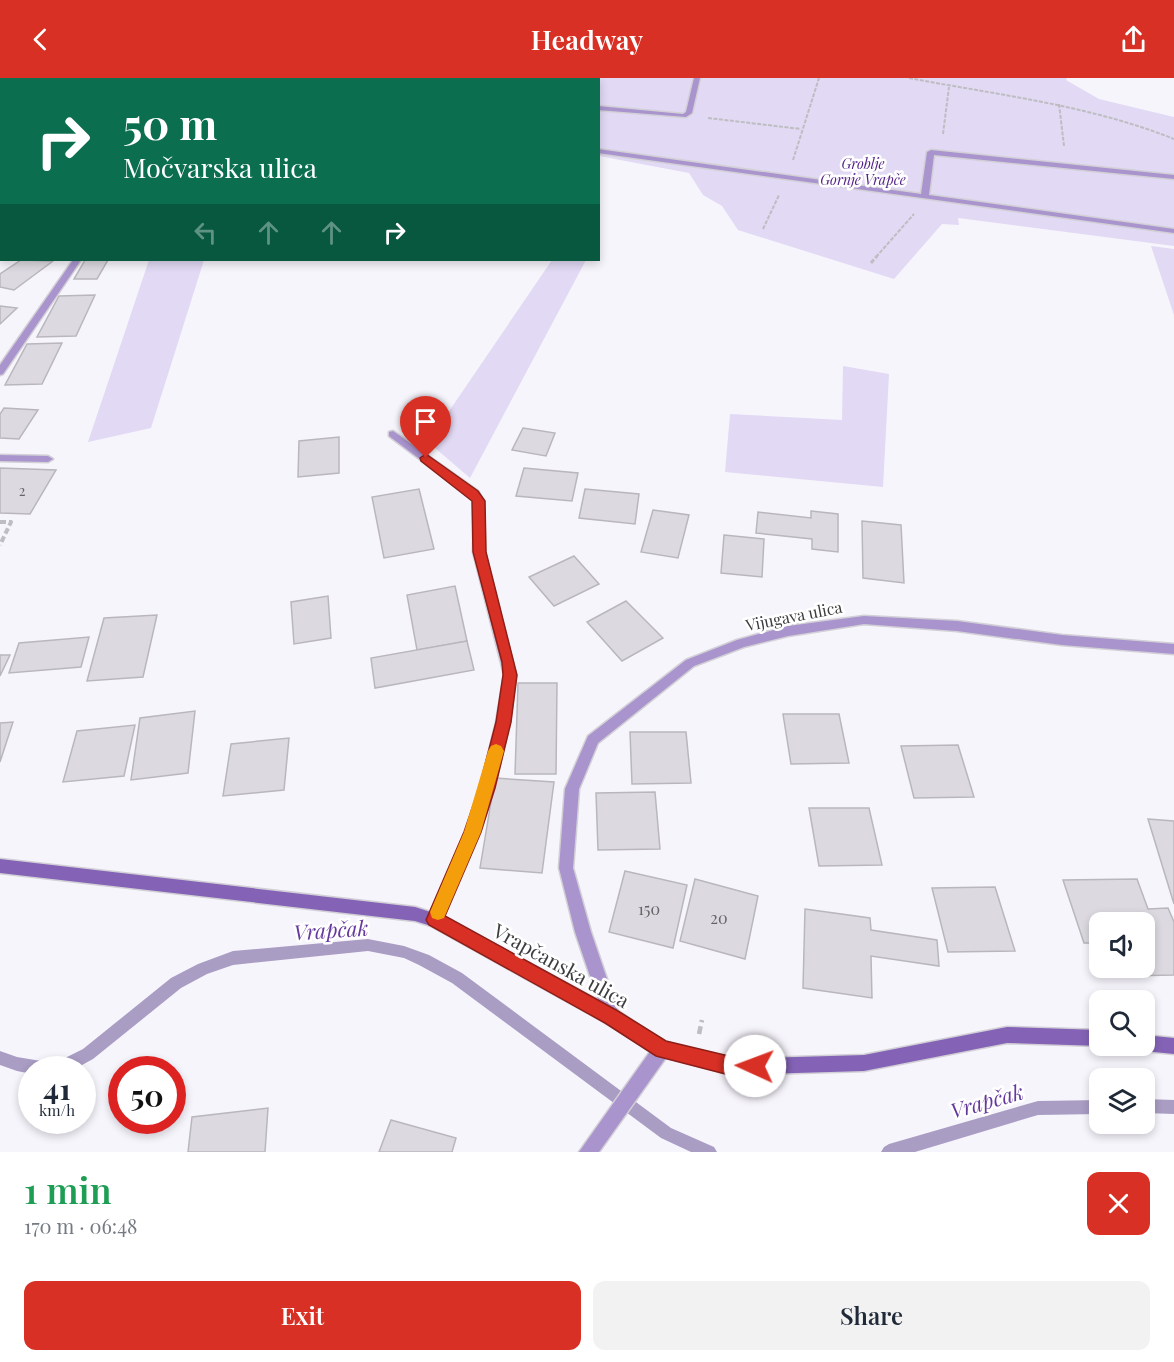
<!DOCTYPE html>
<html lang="en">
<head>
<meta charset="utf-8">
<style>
	:root { --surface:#fff; --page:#f2f2f3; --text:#1f2937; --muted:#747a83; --accent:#d93025 }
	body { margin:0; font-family:"Playfair Display",serif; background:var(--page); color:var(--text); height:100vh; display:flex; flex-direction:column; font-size:22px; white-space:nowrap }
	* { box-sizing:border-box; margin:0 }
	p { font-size:20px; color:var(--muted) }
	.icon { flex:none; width:33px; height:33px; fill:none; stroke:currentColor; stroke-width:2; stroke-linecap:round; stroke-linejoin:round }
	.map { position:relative; height:1074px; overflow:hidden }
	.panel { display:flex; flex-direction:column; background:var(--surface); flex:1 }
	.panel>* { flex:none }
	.banner { position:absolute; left:0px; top:0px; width:600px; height:183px; box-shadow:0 3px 9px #0003; background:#0b6e4f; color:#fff; overflow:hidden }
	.controls { position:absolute; left:1089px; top:834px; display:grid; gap:12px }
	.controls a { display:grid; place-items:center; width:66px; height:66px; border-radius:12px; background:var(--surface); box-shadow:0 3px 9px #0003; font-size:30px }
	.speed { position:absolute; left:18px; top:978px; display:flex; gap:12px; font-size:30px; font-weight:700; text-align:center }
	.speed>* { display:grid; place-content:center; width:78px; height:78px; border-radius:50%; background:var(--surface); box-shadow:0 3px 9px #0003; line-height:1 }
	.speed small { font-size:15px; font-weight:400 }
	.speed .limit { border:9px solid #d22; background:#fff; color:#111 }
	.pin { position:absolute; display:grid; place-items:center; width:51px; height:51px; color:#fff; margin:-62px -26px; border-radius:50% 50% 50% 0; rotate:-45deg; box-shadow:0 0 6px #0007 }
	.pin .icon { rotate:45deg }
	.me { position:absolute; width:66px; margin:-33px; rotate:272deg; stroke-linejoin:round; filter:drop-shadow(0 0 4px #0008) }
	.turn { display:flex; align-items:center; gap:21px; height:126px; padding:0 24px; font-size:27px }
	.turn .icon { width:78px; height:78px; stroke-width:2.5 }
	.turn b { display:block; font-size:42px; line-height:51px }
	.lanes { display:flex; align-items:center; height:57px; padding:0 24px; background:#0003; justify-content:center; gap:30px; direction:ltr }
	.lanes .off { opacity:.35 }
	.round { display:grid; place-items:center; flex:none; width:63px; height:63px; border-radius:12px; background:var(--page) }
	.summary { display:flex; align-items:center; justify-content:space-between; height:102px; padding:0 24px }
	h1 { font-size:36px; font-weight:600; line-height:45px; color:#1e9e55 }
	.button { display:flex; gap:12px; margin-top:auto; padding:12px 24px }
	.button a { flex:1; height:69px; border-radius:12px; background:var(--accent); color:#fff; font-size:24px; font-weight:600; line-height:69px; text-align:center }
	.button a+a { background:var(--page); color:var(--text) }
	header { display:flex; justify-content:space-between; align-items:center; height:78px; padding:0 24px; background:var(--accent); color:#fff; font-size:27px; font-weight:600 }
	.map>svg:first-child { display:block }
	.green { fill:#e2d9f4 }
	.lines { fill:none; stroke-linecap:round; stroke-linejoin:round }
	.stream { fill:#aa9dc4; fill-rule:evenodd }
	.building { fill:#dcdae0; stroke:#b9b7bd; stroke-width:1.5 }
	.service-casing { stroke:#d2d0d6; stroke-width:3 }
	.minor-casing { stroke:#d2d0d6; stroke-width:3 }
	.secondary-casing { stroke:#d2d0d6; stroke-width:3 }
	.path-far3 { stroke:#bebdc2; stroke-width:2; stroke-dasharray:4 1.5; stroke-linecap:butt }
	.path-far2 { stroke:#bebdc2; stroke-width:3; stroke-dasharray:4.5 2; stroke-linecap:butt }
	.path-far1 { stroke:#bebdc2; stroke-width:4; stroke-dasharray:6 3; stroke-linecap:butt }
	.path { stroke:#bebdc2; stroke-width:4.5; stroke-dasharray:8 4; stroke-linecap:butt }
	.service { fill:#a994ce; fill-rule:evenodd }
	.minor { fill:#a994ce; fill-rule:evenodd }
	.secondary { fill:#8463b7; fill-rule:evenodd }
	.route { fill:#d93025; stroke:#8d1f18; stroke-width:1.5 }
	.slow { fill:#f59e0b }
	.labels { text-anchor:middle; stroke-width:5; stroke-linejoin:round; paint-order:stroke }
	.far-park-label { font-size:14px; font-style:italic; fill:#54238a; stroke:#fff }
	.number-label { font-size:14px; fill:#656466 }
	.street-label { font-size:16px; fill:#3d3c3e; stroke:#fff }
	.near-number-label { font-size:16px; fill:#656466 }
	.near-street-label { font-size:20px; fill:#3d3c3e; stroke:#fff }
	.near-water-label { font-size:21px; font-style:italic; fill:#65389e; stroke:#fff }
</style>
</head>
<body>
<header><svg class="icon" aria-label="back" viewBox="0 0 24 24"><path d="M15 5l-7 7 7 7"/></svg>Headway<svg class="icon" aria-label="share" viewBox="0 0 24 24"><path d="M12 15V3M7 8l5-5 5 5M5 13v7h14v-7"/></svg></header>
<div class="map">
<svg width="1174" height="1074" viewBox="0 0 1174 1074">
	<rect width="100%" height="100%" fill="#f7f5fc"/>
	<g class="green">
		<polygon points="482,0 1067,0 1066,2 1099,21 1174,39 1174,168 958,140 959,147 942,146 894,201 738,152 722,128 703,117 689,95 599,78 598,2 481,2"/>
		<polygon points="1151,168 1174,171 1174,237"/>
		<polygon points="149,182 204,182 151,350 88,364"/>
		<polygon points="552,182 586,182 470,400 428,364"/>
		<polygon points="843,288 889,296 883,409 725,394 730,336 842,342"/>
	</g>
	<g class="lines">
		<g class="stream">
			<polygon points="368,861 404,868 429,877 462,895 671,1050 714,1069 717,1074 691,1074 661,1060 452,905 419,887 404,880 368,873 233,887 207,896 181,910 93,981 73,992 32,992 32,996 17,993 0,987 0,973 17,979 47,984 65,980 83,971 171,900 198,886 233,873"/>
			<polygon points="1144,1021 1174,1022 1174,1036 1144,1035"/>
			<polygon points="1100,1022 1100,1036 1038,1037 915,1074 881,1074 884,1069 889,1066 1038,1023"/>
		</g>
	</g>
	<g class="building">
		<polygon points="21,182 53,183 14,212 0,209 0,196"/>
		<polygon points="85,182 108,182 97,201 74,201"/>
		<polygon points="95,217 76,258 37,259 59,218"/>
		<polygon points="0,228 17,230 0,246"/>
		<polygon points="62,265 42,306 5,307 27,266"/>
		<polygon points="4,330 38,332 19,361 0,360 0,336"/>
		<polygon points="523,350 555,355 546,378 512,372"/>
		<polygon points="339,359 339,395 298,399 299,363"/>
		<polygon points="0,390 56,392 30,436 0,435"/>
		<polygon points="524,390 578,395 572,423 516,418"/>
		<polygon points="419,411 434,471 384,480 372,419"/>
		<polygon points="585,411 639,416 635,446 579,440"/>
		<polygon points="653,432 689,437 678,480 641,474"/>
		<polygon points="811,433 838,436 838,474 812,471 812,461 756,455 758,434 811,440"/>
		<polygon points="862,443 901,447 904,505 863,500"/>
		<polygon points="724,457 764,461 762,499 721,495"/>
		<polygon points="574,478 599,506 554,528 529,499"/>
		<polygon points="455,508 467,563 417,572 407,517"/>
		<polygon points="328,518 331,560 294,566 291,524"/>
		<polygon points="626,523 663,560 622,583 587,544"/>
		<polygon points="157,537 143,599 87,603 104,540"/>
		<polygon points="89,559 81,589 9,595 19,565"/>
		<polygon points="467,563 474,592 375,610 371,580"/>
		<polygon points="0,577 10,577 0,598"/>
		<polygon points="518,605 557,605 556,696 515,696"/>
		<polygon points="195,633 188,695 131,702 140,640"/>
		<polygon points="783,636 839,636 849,685 791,686"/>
		<polygon points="13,644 0,684 0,645"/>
		<polygon points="135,647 124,698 63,704 77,653"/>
		<polygon points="630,654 686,654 691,705 632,706"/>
		<polygon points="289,660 284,712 223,718 231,666"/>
		<polygon points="958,667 974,719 914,720 901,668"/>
		<polygon points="495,700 554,704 542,795 480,790"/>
		<polygon points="655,714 660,771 598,772 596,715"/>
		<polygon points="809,730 869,730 882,787 819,788"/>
		<polygon points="1148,741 1174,743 1174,826"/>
		<polygon points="625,793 687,807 673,870 609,854"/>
		<polygon points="695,801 758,818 745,881 680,863"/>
		<polygon points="1137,801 1148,831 1168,830 1174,844 1174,897 1127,898 1124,890 1144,890 1144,844 1100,844 1100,865 1084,865 1063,802"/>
		<polygon points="995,809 1015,873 948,874 932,810"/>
		<polygon points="805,831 870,840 871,852 937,862 939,888 871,878 872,920 803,910"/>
		<polygon points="268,1030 265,1074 188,1074 192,1039"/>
		<polygon points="391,1042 456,1060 452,1074 379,1074"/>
	</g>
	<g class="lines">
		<defs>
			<g id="service">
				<polygon points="694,0 700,0 692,35 686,39 598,32 598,28 683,36 686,34"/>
				<polygon points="598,71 921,116 927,74 931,72 1174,97 1174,101 934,77 929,117 1174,151 1174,155 598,75"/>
				<polygon points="0,377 48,378 53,381 48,384 0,383"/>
			</g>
			<g id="minor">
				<polygon points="104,0 111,0 113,2 105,2"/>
				<rect x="0" y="76" width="2" height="5"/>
				<polygon points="0,170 2,170 0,175"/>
				<polygon points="73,182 81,182 3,296 0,297 0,287"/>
				<polygon points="393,353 478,413 484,423 485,474 516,597 510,644 494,710 480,754 440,847 435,849 430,847 427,842 466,754 480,710 496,644 504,597 473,474 474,423 470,419 389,358 389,354"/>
				<polygon points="864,538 957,543 1062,557 1174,566 1174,576 1062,567 957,553 864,546 788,558 744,569 694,588 598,665 579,711 573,790 591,854 620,939 618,945 612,947 606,945 575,854 559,790 565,711 588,658 686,582 737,562 788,548"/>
				<polygon points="662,963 668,965 670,971 668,977 599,1074 579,1074 656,965"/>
			</g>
			<g id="secondary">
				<polygon points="0,781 415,829 440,837 618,933 665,964 733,981 864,977 1007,949 1100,952 1100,968 1102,968 1100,968 1007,965 864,993 733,997 656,977 606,945 431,848 415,843 0,795"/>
				<polygon points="1144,957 1174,960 1174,976 1144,973 1138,971 1137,968 1144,968"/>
			</g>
		</defs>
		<use href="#service" class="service-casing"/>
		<use href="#minor" class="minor-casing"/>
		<use href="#secondary" class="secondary-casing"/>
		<g class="path-far3">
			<path d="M909 0C998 17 1089 27 1174 61"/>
			<polyline points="1059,26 1064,68"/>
			<polyline points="708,40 801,51"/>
			<polyline points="943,56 949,9"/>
			<polyline points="793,82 819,0"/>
			<polyline points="763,151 779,117"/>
			<polyline points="876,179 914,136"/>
		</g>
		<polyline class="path-far2" points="871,185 877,178"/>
		<polyline class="path-far1" points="0,444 11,444 0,467"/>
		<polyline class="path" points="699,956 702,942"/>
		<use href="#service" class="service"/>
		<use href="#minor" class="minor"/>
		<use href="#secondary" class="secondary"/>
	</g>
	<polygon class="route" points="426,376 478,413 485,423 486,474 517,597 511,644 495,710 481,754 445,838 618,933 666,963 733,979 755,979 762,981 764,988 762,995 755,997 733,998 656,978 605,945 429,847 426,842 464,754 479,710 496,644 503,597 502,584 473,474 472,423 421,383 420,380"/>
	<polygon class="slow" points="496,666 501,668 504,673 481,754 444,840 438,842 432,840 430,834 464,754 488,673 491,668"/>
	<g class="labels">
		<g class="far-park-label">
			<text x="863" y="91">Groblje<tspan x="863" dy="16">Gornje Vrapče</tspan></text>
		</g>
		<g class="number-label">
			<text x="22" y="418">2</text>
		</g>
		<g class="street-label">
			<text transform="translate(794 538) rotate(-11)" y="6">Vijugava ulica</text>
		</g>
		<g class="near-number-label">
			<text x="649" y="837">150</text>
			<text x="719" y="846">20</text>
		</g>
		<g class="near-street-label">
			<text transform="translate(561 888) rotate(29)" y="7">Vrapčanska ulica</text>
		</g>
		<g class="near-water-label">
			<text transform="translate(331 853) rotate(-4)" y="7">Vrapčak</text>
			<text transform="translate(987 1024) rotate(-16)" y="7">Vrapčak</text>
		</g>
	</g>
</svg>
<div class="controls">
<a><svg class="icon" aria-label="sound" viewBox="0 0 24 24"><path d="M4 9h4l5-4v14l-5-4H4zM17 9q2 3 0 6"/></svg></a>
<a><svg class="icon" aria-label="search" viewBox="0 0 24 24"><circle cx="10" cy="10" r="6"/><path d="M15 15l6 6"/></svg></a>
<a><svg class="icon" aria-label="layers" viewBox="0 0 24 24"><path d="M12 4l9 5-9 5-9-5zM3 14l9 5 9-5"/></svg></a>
</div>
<div class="speed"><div>41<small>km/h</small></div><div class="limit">50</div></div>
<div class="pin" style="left:426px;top:380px;background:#d93025"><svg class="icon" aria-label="arrive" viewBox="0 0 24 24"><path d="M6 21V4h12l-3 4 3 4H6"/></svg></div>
<svg class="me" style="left:755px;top:988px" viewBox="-20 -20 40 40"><circle r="19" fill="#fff"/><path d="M0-13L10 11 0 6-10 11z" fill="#d93025"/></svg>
<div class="banner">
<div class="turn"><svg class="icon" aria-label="right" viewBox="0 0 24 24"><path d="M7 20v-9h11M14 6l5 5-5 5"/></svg><div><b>50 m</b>Močvarska ulica</div></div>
<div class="lanes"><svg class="icon off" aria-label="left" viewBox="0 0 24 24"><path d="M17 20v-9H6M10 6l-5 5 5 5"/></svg><svg class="icon off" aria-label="ahead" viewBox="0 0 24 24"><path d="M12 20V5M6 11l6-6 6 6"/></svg><svg class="icon off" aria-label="ahead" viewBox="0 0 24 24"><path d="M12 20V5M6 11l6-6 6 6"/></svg><svg class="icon" aria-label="right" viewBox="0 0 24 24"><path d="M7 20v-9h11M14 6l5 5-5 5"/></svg></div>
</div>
</div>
<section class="panel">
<div class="summary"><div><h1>1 min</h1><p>170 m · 06:48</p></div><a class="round" style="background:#d93025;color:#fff"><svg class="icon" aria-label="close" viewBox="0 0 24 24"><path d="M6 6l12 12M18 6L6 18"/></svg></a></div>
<div class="button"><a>Exit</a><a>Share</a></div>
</section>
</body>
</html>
